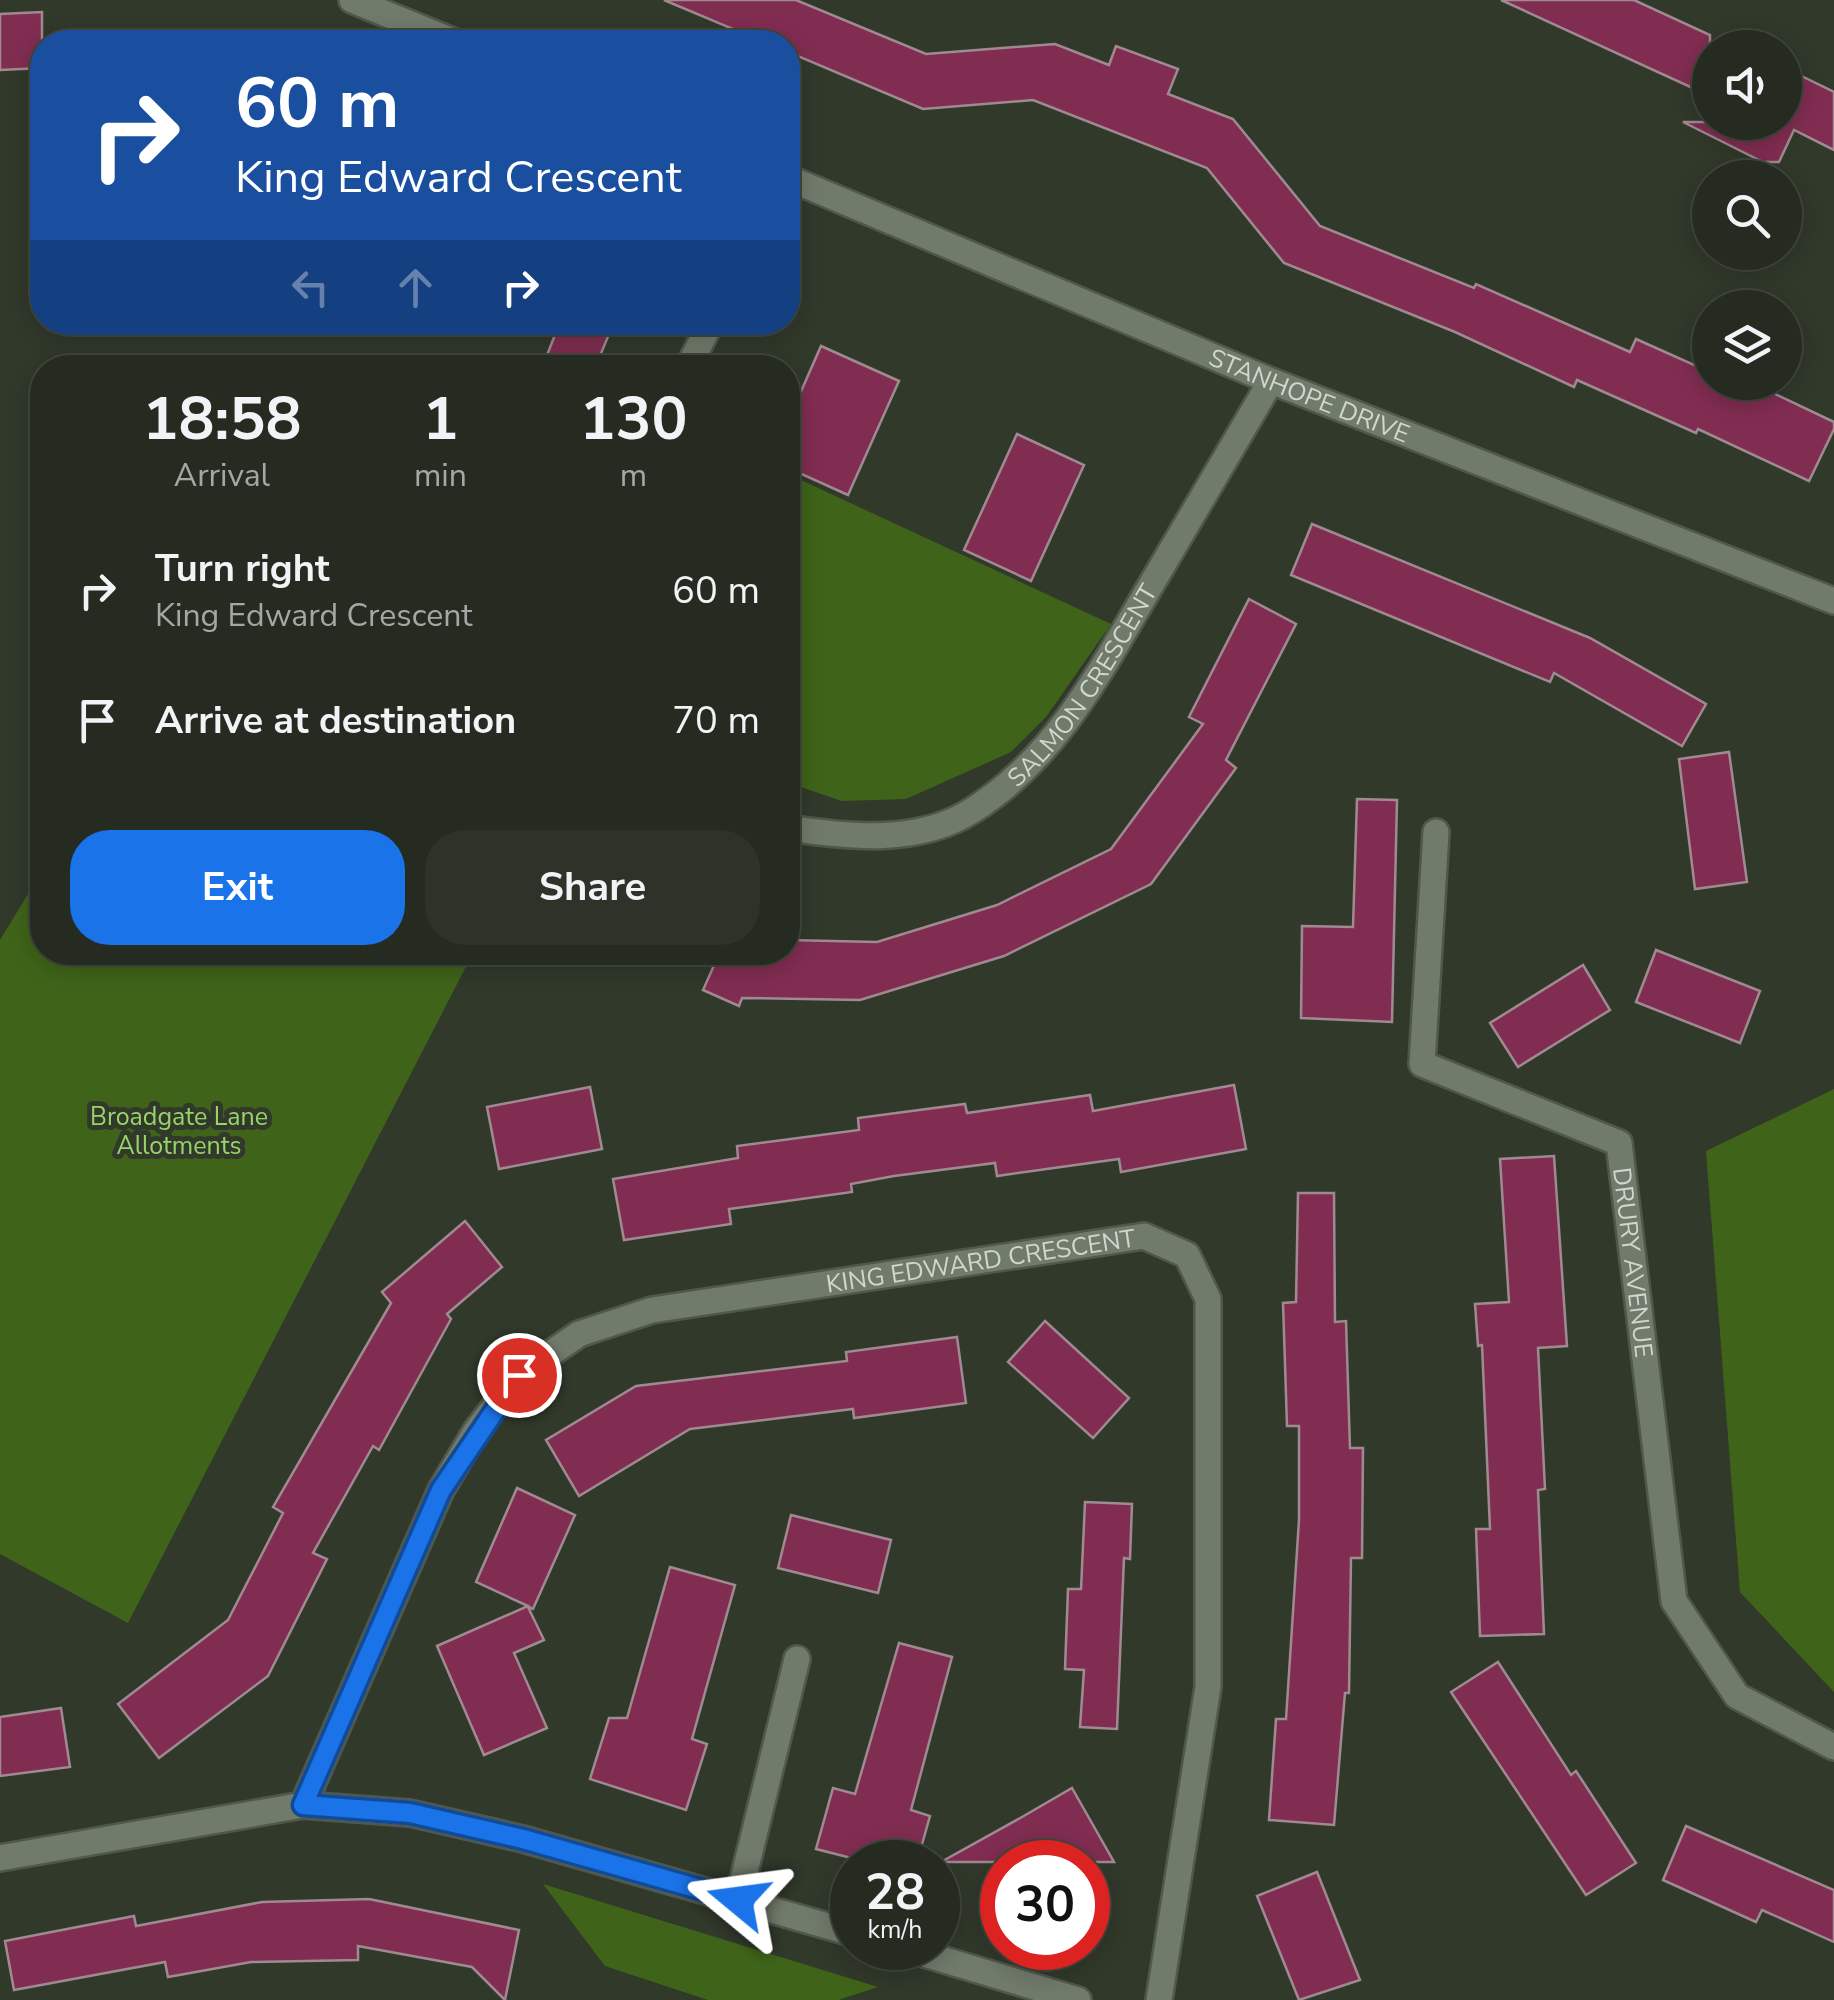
<!DOCTYPE html>
<html lang="en">
<head>
<meta charset="utf-8">
<style>
	:root { --surface:#252b20; --page:#2d3329; --text:#f1f3f6; --muted:#a3a7a5; --line:#42473e; --accent:#1a73e8 }
	body { margin:0; font-family:"Nunito Sans",sans-serif; background:var(--page); color:var(--text); height:100vh; display:flex; flex-direction:column; font-size:38px; white-space:nowrap }
	* { box-sizing:border-box; margin:0 }
	p { font-size:32px; color:var(--muted) }
	.icon { flex:none; width:55px; height:55px; fill:none; stroke:currentColor; stroke-width:2; stroke-linecap:round; stroke-linejoin:round }
	.map { position:relative; flex:1; overflow:hidden }
	.side { position:absolute; left:30px; top:355px; width:770px; height:610px; display:flex; flex-direction:column; background:var(--surface); border-radius:40px; box-shadow:0 5px 25px #0003,0 0 0 2px var(--line) }
	.side>* { flex:none }
	.guide { position:absolute; left:30px; top:30px; width:770px; height:305px; border-radius:40px; box-shadow:0 5px 25px #0003,0 0 0 2px var(--line); background:#1a4fa0; color:#fff; overflow:hidden }
	.tools { position:absolute; left:1692px; top:30px; display:grid; gap:20px }
	.tools a { display:grid; place-items:center; width:110px; height:110px; border-radius:50%; background:var(--surface); box-shadow:0 5px 25px #0003,0 0 0 2px var(--line); font-size:50px }
	.speed { position:absolute; left:830px; top:1840px; display:flex; gap:20px; font-size:50px; font-weight:700; text-align:center }
	.speed>* { display:grid; place-content:center; width:130px; height:130px; border-radius:50%; background:var(--surface); box-shadow:0 5px 25px #0003,0 0 0 2px var(--line); line-height:1 }
	.speed small { font-size:25px; font-weight:400 }
	.speed .limit { border:15px solid #d22; background:#fff; color:#111 }
	.pin { position:absolute; display:grid; place-items:center; width:85px; height:85px; color:#fff; margin:-42px; border:5px solid #fff; border-radius:50%; box-shadow:0 2px 10px #0007 }
	.me { position:absolute; width:110px; margin:-55px; rotate:286deg; stroke-linejoin:round; filter:drop-shadow(0 0 8px #0008) }
	.turn { display:flex; align-items:center; gap:35px; height:210px; padding:0 40px; font-size:45px }
	.turn .icon { width:130px; height:130px; stroke-width:2.5 }
	.turn b { display:block; font-size:70px; line-height:85px }
	.lanes { display:flex; align-items:center; height:95px; padding:0 40px; background:#0003; justify-content:center; gap:50px; direction:ltr }
	.lanes .off { opacity:.35 }
	.eta { display:flex; justify-content:space-evenly; align-items:center; height:170px; text-align:center }
	.eta b { font-size:60px; font-weight:700; line-height:70px }
	.primary-button { display:flex; gap:20px; margin-top:auto; padding:20px 40px }
	.primary-button a { flex:1; height:115px; border-radius:40px; background:var(--accent); color:#fff; font-size:40px; font-weight:700; line-height:115px; text-align:center }
	.primary-button a+a { background:var(--page); color:var(--text) }
	ul { padding:0; list-style:none }
	li { display:flex; align-items:center; gap:30px; height:130px; padding:0 40px }
	li div { flex:1 }
	li b { display:block; font-size:38px }
	li em { font-style:normal }
	.map>svg:first-child { display:block }
	.green { fill:#3f6419 }
	.building { fill:#812d51; stroke:#a08a91; stroke-width:2.5 }
	.lines { fill:none; stroke-linecap:round; stroke-linejoin:round }
	.minor-casing { stroke:#50574b; stroke-width:30 }
	.minor { stroke:#717b6b; stroke-width:25 }
	.route-casing { stroke:#114b97; stroke-width:25 }
	.route { stroke:#1a73e8; stroke-width:18 }
	.labels { text-anchor:middle; stroke-width:10; stroke-linejoin:round; paint-order:stroke }
	.street-label { font-size:25px; fill:#d1d7ce; stroke:#31392b }
	.park-label { font-size:25px; fill:#9ad469; stroke:#31392b }
</style>
</head>
<body>
<div class="map">
<svg width="1834" height="2000" viewBox="0 0 1834 2000">
	<rect width="100%" height="100%" fill="#31392b"/>
	<g class="green">
		<polygon points="788,474 1111,624 1046,717 1011,752 906,799 842,801 789,783"/>
		<polygon points="42,871 42,952 473,953 128,1623 0,1554 0,940"/>
		<polygon points="1834,1089 1834,1692 1740,1592 1706,1151"/>
		<polygon points="543,1884 878,1987 838,2000 708,2000 605,1966"/>
	</g>
	<g class="building">
		<polygon points="664,0 796,0 926,54 1055,44 1109,65 1116,46 1178,69 1168,94 1233,119 1320,226 1474,288 1476,284 1630,352 1636,339 1710,372 1710,382 1750,382 1834,422 1834,429 1809,481 1698,429 1696,433 1577,380 1574,387 1455,332 1284,263 1207,168 1033,100 923,109 788,52 788,42 764,42"/>
		<polygon points="1501,0 1634,0 1710,35 1710,96"/>
		<polygon points="42,12 42,68 0,70 0,14"/>
		<polygon points="1785,68 1834,92 1834,150 1794,130 1779,162 1763,162 1683,122 1785,122"/>
		<polygon points="560,322 614,322 595,368 542,368"/>
		<polygon points="821,346 899,381 848,495 788,468 788,421"/>
		<polygon points="1017,434 1084,465 1031,581 964,550"/>
		<polygon points="1312,524 1590,638 1706,704 1682,746 1554,673 1550,682 1291,575"/>
		<polygon points="1249,599 1296,624 1226,760 1236,768 1151,884 1004,956 860,1000 742,998 739,1006 703,990 720,952 788,952 788,940 877,942 997,905 1111,849 1203,724 1189,717"/>
		<polygon points="1729,752 1747,882 1695,889 1679,759"/>
		<polygon points="1357,799 1397,800 1392,1022 1301,1018 1302,926 1353,927"/>
		<polygon points="1656,950 1760,991 1740,1043 1636,1002"/>
		<polygon points="1583,965 1610,1010 1518,1067 1490,1023"/>
		<polygon points="1234,1085 1246,1149 1121,1172 1119,1159 997,1176 995,1163 894,1176 851,1184 852,1192 729,1209 731,1224 624,1240 613,1179 738,1158 737,1146 859,1130 858,1118 965,1104 967,1113 1090,1095 1093,1111"/>
		<polygon points="590,1087 602,1149 499,1169 487,1107"/>
		<polygon points="1554,1156 1567,1346 1538,1348 1545,1489 1538,1490 1544,1634 1480,1636 1476,1529 1490,1529 1482,1345 1478,1346 1475,1304 1509,1302 1500,1159"/>
		<polygon points="1298,1193 1334,1193 1335,1322 1346,1321 1350,1448 1363,1448 1362,1558 1351,1558 1349,1693 1345,1693 1334,1825 1269,1820 1276,1719 1286,1719 1299,1520 1299,1426 1287,1426 1283,1303 1296,1302"/>
		<polygon points="465,1221 502,1267 447,1314 451,1319 379,1450 373,1446 313,1553 327,1559 268,1676 159,1758 118,1704 228,1620 283,1513 273,1507 391,1303 382,1292"/>
		<polygon points="1045,1321 1129,1398 1093,1438 1008,1362"/>
		<polygon points="957,1337 966,1403 854,1418 853,1409 690,1429 579,1496 546,1440 636,1386 847,1361 846,1352"/>
		<polygon points="517,1488 575,1515 533,1609 528,1607 544,1640 514,1653 547,1728 484,1755 437,1646 528,1606 476,1582"/>
		<polygon points="1085,1502 1132,1504 1130,1559 1124,1558 1117,1729 1080,1727 1084,1670 1065,1669 1068,1589 1081,1589"/>
		<polygon points="791,1515 891,1540 878,1593 778,1568"/>
		<polygon points="670,1567 735,1585 692,1739 707,1744 686,1810 590,1779 609,1718 627,1718"/>
		<polygon points="899,1643 952,1657 911,1810 930,1816 917,1862 867,1862 816,1849 833,1788 855,1794"/>
		<polygon points="1498,1662 1571,1775 1576,1771 1636,1863 1586,1895 1451,1692"/>
		<polygon points="61,1708 70,1767 0,1776 0,1717"/>
		<polygon points="1072,1788 1114,1862 941,1862 1022,1817"/>
		<polygon points="1686,1826 1834,1890 1834,1942 1762,1910 1756,1922 1663,1880"/>
		<polygon points="1317,1872 1360,1980 1299,2000 1257,1896"/>
		<polygon points="369,1899 519,1930 505,2000 472,1967 358,1946 358,1960 251,1962 168,1977 165,1962 14,1990 5,1941 134,1916 136,1926 262,1902"/>
	</g>
	<g class="lines">
		<defs>
			<g id="minor">
				<polyline points="352,0 455,42"/>
				<path id="s1" d="M788 178 1271 381 1834 601"/>
				<polyline points="688,368 711,322"/>
				<path id="s2" d="M788 828C848 837 919 845 973 810 1058 756 1102 668 1151 585 1191 517 1231 449 1271 381"/>
				<path id="s3" d="M1436 832 1422 1064 1619 1143 1674 1601 1737 1696 1834 1747"/>
				<path id="s4" d="M303 1805 441 1490 476 1431 519 1375 579 1334 652 1310 1144 1236 1187 1255 1208 1299V1687L1159 2000"/>
				<polyline points="0,1858 303,1805 410,1813 523,1839 852,1933"/>
				<polyline points="738,1900 797,1659"/>
				<polyline points="904,1948 1078,2000"/>
			</g>
		</defs>
		<use href="#minor" class="minor-casing"/>
		<use href="#minor" class="minor"/>
	</g>
	<g class="lines">
		<defs>
			<polyline id="route" points="519,1375 441,1490 303,1805 410,1813 523,1839 738,1900"/>
		</defs>
		<use href="#route" class="route-casing"/>
		<use href="#route" class="route"/>
	</g>
	<g class="labels">
		<g class="street-label">
			<text dy="9" stroke="none"><textPath href="#s1" startOffset="565">STANHOPE DRIVE</textPath></text>
			<text dy="9" stroke="none"><textPath href="#s2" startOffset="358">SALMON CRESCENT</textPath></text>
			<text dy="9" stroke="none"><textPath href="#s3" startOffset="565">DRURY AVENUE</textPath></text>
			<text dy="9" stroke="none"><textPath href="#s4" startOffset="965">KING EDWARD CRESCENT</textPath></text>
		</g>
		<g class="park-label">
			<text x="179" y="1125">Broadgate Lane<tspan x="179" dy="29">Allotments</tspan></text>
		</g>
	</g>
</svg>
<div class="tools">
<a><svg class="icon" aria-label="sound" viewBox="0 0 24 24"><path d="M4 9h4l5-4v14l-5-4H4zM17 9q2 3 0 6"/></svg></a>
<a><svg class="icon" aria-label="search" viewBox="0 0 24 24"><circle cx="10" cy="10" r="6"/><path d="M15 15l6 6"/></svg></a>
<a><svg class="icon" aria-label="layers" viewBox="0 0 24 24"><path d="M12 4l9 5-9 5-9-5zM3 14l9 5 9-5"/></svg></a>
</div>
<div class="speed"><div>28<small>km/h</small></div><div class="limit">30</div></div>
<div class="pin" style="left:519px;top:1375px;background:#d93025"><svg class="icon" aria-label="arrive" viewBox="0 0 24 24"><path d="M6 21V4h12l-3 4 3 4H6"/></svg></div>
<svg class="me" style="left:738px;top:1900px" viewBox="-20 -20 40 40"><path d="M0-17L14 15 0 8-14 15z" fill="#1a73e8" stroke="#fff" stroke-width="4"/></svg>
<div class="guide">
<div class="turn"><svg class="icon" aria-label="right" viewBox="0 0 24 24"><path d="M7 20v-9h11M14 6l5 5-5 5"/></svg><div><b>60 m</b>King Edward Crescent</div></div>
<div class="lanes"><svg class="icon off" aria-label="left" viewBox="0 0 24 24"><path d="M17 20v-9H6M10 6l-5 5 5 5"/></svg><svg class="icon off" aria-label="ahead" viewBox="0 0 24 24"><path d="M12 20V5M6 11l6-6 6 6"/></svg><svg class="icon" aria-label="right" viewBox="0 0 24 24"><path d="M7 20v-9h11M14 6l5 5-5 5"/></svg></div>
</div>
<section class="side">
<div class="eta">
<div><b>18:58</b><p>Arrival</p></div>
<div><b>1</b><p>min</p></div>
<div><b>130</b><p>m</p></div>
</div>
<ul>
<li><svg class="icon" aria-label="right" viewBox="0 0 24 24"><path d="M7 20v-9h11M14 6l5 5-5 5"/></svg><div><b>Turn right</b><p>King Edward Crescent</p></div><em>60 m</em></li>
<li><svg class="icon" aria-label="arrive" viewBox="0 0 24 24"><path d="M6 21V4h12l-3 4 3 4H6"/></svg><div><b>Arrive at destination</b></div><em>70 m</em></li>
</ul>
<div class="primary-button"><a>Exit</a><a>Share</a></div>
</section>
</div>
</body>
</html>
